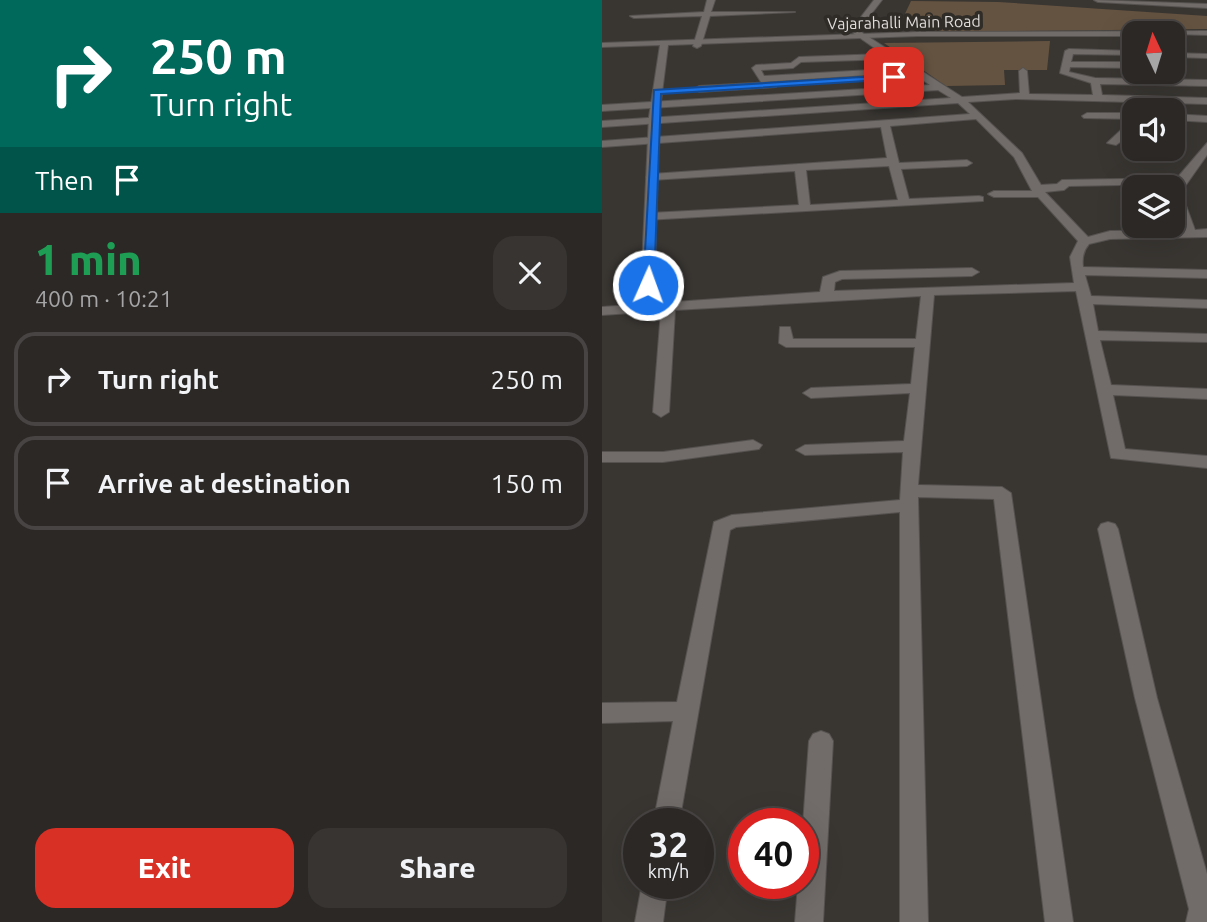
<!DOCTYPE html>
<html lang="en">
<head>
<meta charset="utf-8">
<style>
	:root { --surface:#2b2826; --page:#373432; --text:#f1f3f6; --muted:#a6a6a7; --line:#474443; --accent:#d93025 }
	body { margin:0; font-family:Ubuntu,sans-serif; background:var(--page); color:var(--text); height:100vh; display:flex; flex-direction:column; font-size:26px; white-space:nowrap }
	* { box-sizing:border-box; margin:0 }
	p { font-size:23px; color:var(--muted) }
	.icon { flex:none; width:38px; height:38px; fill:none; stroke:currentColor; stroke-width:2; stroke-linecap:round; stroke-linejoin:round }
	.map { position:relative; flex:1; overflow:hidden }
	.panel { display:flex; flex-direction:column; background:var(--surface); width:602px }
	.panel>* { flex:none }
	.hud { background:#00695c; color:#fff; overflow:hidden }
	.needle { width:46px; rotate:356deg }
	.tools { position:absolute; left:520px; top:21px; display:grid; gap:14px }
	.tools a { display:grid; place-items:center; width:63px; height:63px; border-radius:14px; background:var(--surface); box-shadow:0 7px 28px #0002,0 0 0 2px var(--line); font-size:35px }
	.speed { position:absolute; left:21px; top:808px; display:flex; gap:14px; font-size:35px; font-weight:700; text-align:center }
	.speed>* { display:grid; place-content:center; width:91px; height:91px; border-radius:50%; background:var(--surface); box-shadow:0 7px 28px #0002,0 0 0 2px var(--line); line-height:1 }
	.speed small { font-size:18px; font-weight:400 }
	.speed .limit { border:10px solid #d22; background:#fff; color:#111 }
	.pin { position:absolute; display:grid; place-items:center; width:60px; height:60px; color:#fff; margin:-30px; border-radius:14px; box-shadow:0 4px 10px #0006 }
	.me { position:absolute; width:77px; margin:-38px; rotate:2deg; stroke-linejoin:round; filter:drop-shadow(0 0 5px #0008) }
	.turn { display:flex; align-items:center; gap:24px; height:147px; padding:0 35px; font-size:32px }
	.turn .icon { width:91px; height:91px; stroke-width:2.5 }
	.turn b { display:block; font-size:49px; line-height:60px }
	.then { display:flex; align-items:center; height:66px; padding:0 35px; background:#0003; gap:14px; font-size:26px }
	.round { display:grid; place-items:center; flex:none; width:74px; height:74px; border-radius:21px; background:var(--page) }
	.overview { display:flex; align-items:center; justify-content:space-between; height:119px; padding:0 35px }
	h1 { font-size:42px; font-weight:800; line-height:52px; color:#1e9e55 }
	.button { display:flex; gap:14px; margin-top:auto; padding:14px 35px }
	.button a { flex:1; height:80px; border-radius:21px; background:var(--accent); color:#fff; font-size:28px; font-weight:800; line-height:80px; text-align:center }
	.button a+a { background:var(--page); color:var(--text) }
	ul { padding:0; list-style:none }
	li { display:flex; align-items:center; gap:21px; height:94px; margin:0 14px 10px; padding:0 21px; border:4px solid var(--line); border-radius:21px }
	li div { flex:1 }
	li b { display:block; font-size:26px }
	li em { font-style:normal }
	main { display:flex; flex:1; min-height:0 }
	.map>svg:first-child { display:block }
	.green { fill:#655341 }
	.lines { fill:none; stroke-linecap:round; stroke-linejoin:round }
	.street-casing { stroke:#555250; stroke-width:2 }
	.secondary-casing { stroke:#555250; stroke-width:2 }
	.street { fill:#716c69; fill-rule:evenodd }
	.secondary { fill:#716c69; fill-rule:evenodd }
	.route { fill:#1a73e8; stroke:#114b97; stroke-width:2 }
	.labels { text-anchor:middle; stroke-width:7; stroke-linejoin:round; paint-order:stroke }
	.far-street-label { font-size:16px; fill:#dfdcda; stroke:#2f2c28 }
</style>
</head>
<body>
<main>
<section class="panel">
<div class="hud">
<div class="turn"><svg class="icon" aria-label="right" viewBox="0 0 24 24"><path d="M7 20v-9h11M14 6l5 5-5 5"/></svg><div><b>250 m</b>Turn right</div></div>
<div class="then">Then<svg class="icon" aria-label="arrive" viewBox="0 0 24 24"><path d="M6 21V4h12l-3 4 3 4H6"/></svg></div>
</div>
<div class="overview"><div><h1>1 min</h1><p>400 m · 10:21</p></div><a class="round"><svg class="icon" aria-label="close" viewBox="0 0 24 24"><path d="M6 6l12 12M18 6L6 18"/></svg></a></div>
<ul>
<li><svg class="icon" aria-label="right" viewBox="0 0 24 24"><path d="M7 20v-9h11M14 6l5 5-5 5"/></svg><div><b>Turn right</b></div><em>250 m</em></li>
<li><svg class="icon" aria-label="arrive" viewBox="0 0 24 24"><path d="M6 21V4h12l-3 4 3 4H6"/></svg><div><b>Arrive at destination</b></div><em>150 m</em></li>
</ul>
<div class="button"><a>Exit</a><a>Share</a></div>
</section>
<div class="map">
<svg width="605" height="922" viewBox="0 0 605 922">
	<rect width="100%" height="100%" fill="#393632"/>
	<g class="green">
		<polygon points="309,1 396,2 605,16 605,29 332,32 330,19 301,18"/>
		<polygon points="448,41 445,70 402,70 403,85 344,86 282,43"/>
	</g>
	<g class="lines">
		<defs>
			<g id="street">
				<polygon points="105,0 113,0 109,12 193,12 108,16 99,46 95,48 91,46 100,16 32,18 28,16 102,12"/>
				<path d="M272 0H280L260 26 259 32 360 97 418 93 417 71 421 68 425 71 427 94 491 95 489 83 458 73 463 51 467 49 532 51V55L471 54 469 62H532V68L468 67 467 72 493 78 605 80V86L498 84 500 95 605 98V104L414 99 366 102 420 153 439 185 455 184 460 180 575 178 605 143V155L579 192 593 230 605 229V237L508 239 487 244C481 251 480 258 481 267L605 270V278L483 275 489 296 605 300V308L491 304 496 331 605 334V342L498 340 509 385 605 389V399L511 395 523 449 605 456V468L509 458 474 291 332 295 316 485 400 487 409 493 471 922H443L392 499 316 497 326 922H298V512L134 527 128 530 77 824H51L71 721 0 723V703L75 702 112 522 130 515 298 500 301 452 203 455 194 450 203 445 302 441 308 393 209 398 201 393 209 388 309 384 313 347H184L177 343 178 327H188L191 339H314L319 296 73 310 67 412 59 417 51 412 59 311 0 315V307L218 292 221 277 238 271 370 268 377 272 370 276 240 279 233 282 232 291 472 283 468 257 476 241 436 197H392L386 194 392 191H430L412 157 374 119 288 126 297 163 365 160 370 163 365 166 299 169 307 199 377 196 381 197V201L44 220V214L48 213 197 205 193 171 50 180 44 177 50 174 285 158 279 127 0 147V141L368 114 356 103 0 127V121L349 98 336 90 0 111V105L328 85 309 72 159 82 150 68 154 65 189 63 197 57 281 54 251 33 252 26ZM289 59 303 68 162 76 159 70 191 68 199 62ZM287 166 296 200 208 205 204 170ZM571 184 570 201 581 230 508 231 486 237 443 192 462 190 467 186Z"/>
				<polygon points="492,0 605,4 605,8 496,2"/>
				<polygon points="570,53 605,54 605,58 570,57"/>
				<polygon points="171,82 174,87 97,92 92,89 97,86"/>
				<polygon points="485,113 532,113 532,119 482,118 480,116"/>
				<polygon points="570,114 605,116 605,122 570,120"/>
				<polygon points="532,126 532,132 514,145 505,143 520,129"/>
				<polygon points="151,440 160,445 157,449 61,462 0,462 0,452 61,452"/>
				<polygon points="506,522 513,524 516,529 555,698 605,874 605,922 584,922 587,909 533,698 496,529 499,524"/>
				<polygon points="219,731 227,734 231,741 221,922 193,922 196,884 201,884 201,824 207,741 211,734"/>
				<polygon points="40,884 66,884 61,922 33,922"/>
			</g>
			<polygon id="secondary" points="605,31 605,35 532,33 532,36 316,36 66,45 57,117 52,308 45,312 38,308 47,117 58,45 0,47 0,43 316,32"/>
		</defs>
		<use href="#street" class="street-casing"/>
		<use href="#secondary" class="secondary-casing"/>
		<use href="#street" class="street"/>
		<use href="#secondary" class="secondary"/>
	</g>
	<polygon class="route" points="292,75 295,79 59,94 52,285 41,288 52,90"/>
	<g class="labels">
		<g class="far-street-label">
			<text transform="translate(302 22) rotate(-1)" y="6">Vajarahalli Main Road</text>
		</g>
	</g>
</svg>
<div class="tools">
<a><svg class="needle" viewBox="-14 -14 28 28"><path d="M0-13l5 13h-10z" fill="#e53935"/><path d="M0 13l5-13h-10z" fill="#a6a6a7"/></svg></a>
<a><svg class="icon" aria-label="sound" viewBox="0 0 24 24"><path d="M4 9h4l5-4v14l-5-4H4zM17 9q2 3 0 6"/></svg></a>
<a><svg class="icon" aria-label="layers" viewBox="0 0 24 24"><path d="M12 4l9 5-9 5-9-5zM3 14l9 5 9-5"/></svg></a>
</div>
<div class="speed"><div>32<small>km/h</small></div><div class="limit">40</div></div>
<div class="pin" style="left:292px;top:77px;background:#d93025"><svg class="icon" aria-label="arrive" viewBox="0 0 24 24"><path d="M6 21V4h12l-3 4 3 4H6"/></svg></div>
<svg class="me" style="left:46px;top:285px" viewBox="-20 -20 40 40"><circle r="17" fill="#1a73e8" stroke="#fff" stroke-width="3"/><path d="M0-11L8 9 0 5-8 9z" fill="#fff"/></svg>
</div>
</main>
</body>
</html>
